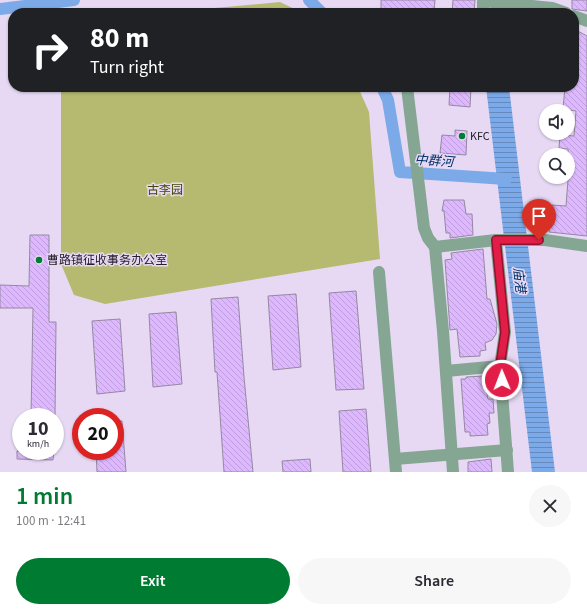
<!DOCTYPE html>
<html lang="en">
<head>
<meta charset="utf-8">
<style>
	:root { --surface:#fff; --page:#f7f7f7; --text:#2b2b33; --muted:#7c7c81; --accent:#007b32 }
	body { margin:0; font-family:"Source Sans 3","Noto Sans SC",sans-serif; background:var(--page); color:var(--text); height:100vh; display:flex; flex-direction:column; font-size:15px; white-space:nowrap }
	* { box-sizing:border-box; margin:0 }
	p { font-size:13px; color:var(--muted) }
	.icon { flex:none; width:22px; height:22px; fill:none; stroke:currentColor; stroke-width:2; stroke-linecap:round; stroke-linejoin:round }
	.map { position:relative; height:472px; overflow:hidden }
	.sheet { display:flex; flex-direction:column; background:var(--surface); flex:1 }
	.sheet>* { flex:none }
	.guide { position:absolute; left:8px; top:8px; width:571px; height:84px; border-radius:16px; box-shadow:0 1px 3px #0004; background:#202124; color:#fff; overflow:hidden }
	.tools { position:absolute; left:539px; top:104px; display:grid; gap:8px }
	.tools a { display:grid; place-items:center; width:36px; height:36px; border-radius:50%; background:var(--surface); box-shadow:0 1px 3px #0004; font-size:20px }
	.speed { position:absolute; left:12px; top:408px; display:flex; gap:8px; font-size:20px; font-weight:700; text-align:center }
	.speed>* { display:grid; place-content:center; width:52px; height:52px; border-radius:50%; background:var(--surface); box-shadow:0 1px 3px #0004; line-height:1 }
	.speed small { font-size:10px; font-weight:400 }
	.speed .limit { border:6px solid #d22; background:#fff; color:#111 }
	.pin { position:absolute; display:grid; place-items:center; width:34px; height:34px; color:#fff; margin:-41px -17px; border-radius:50% 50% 50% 0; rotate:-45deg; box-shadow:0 0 4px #0007 }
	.pin .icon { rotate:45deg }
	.me { position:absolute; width:44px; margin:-22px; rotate:359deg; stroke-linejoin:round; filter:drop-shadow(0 0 3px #0008) }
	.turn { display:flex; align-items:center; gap:14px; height:84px; padding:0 16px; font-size:18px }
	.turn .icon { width:52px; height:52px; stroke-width:2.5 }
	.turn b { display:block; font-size:28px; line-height:34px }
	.round { display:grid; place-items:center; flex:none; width:42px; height:42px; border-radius:21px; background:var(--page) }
	.summary { display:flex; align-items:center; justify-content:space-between; height:68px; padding:0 16px }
	h1 { font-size:24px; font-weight:600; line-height:30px; color:var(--accent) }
	.action { display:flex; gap:8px; margin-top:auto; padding:8px 16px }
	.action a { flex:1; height:46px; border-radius:24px; background:var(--accent); color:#fff; font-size:16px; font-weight:600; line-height:46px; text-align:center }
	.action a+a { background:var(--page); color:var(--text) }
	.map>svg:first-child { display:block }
	.park { fill:#b5ba70 }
	.water { fill:url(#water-rules) }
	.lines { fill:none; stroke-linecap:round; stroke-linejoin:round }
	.canal { stroke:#7ca9e8; stroke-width:12 }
	.building { fill:url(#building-back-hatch); stroke:#9588a1 }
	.minor { stroke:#84a693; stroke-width:12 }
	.route-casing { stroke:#92132f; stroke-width:10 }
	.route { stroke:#e11d48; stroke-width:7 }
	.poi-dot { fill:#007b32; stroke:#e7d9f4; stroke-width:1.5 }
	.labels { text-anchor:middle; stroke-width:3; stroke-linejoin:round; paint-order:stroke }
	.poi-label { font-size:12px; fill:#26212b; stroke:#e7d9f4; text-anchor:start }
	.park-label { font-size:12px; fill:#424403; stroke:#e7d9f4 }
	.water-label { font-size:13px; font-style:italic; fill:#043269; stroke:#e7d9f4 }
</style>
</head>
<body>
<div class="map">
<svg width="587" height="472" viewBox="0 0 587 472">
	<defs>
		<pattern id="water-rules" width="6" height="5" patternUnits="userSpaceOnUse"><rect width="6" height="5" fill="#7ca9e8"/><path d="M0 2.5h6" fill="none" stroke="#6589bc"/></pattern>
		<pattern id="building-back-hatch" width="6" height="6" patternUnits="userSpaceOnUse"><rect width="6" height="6" fill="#ddb8ff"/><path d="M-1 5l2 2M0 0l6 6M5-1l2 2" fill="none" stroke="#be9edb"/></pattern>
	</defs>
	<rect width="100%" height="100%" fill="#e7d9f4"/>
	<g class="park">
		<polygon points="280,2 303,13 160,13"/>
		<polygon points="61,87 358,87 369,112 380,259 105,304 74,295 61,264"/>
	</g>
	<polygon class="water" points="486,87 509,87 555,472 532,472"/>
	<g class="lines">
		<g class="canal">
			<polyline points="309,0 322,13"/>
			<polyline points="0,9 74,0"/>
			<polyline points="382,87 388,100 400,172 506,179"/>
		</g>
	</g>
	<g class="building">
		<polygon points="381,0 435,0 434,12 381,13"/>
		<polygon points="453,0 475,0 474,13 452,13"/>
		<polygon points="572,0 587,0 587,11 572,9"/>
		<polygon points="574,29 587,36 587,236 549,232 552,205 566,206 568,180 568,149 559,148 560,135 574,136 576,111 563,109 565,87 574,87"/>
		<polygon points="450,87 471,87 470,107 449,105"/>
		<polygon points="455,130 467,131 466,155 440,153 442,135 455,136"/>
		<polygon points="444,200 464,200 466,214 472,214 473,235 450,238 450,233 446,233 444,211 442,211"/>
		<polygon points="30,235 49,235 49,322 56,322 55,417 31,417 33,308 0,308 0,285 29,286"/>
		<polygon points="483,249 487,299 490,299 497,324 496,334 492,340 485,343 486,350 480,351 480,356 460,357 457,329 450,330 445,260 452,259 451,253"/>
		<polygon points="356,291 364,389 336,390 329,293"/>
		<polygon points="296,294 301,367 273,370 268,296"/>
		<polygon points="238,297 244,377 253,472 224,472 217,372 215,372 211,299"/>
		<polygon points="176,312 182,384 153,387 149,314"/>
		<polygon points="120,319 125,391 97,394 92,321"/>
		<polygon points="484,376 488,399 493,399 494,413 489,413 490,423 487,424 488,435 470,436 470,432 465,432 461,379 466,379 466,377"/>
		<polygon points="366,409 371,472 343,472 339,411"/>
		<polygon points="115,421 122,421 126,472 97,472 96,451 115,451"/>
		<polygon points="17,451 54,451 53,460 17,459"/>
		<polygon points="310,459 311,472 283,472 282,461"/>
		<polygon points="491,459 492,472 468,472 468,462"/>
	</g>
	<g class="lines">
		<g class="minor">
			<polyline points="483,1 552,8 566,13"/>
			<polyline points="483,13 483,0"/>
			<polyline points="574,16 587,21"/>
			<polyline points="407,87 424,228 428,238 435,247 443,331 453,472"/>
			<polyline points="496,240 545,240 587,246"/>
			<polyline points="435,247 496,240 505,332 500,366 508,472"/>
			<polyline points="379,272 396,472"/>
			<polyline points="446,371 500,366"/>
			<polyline points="395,459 507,450"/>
		</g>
	</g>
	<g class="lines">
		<defs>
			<polyline id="route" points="502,380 500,366 505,332 496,240 539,240"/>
		</defs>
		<use href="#route" class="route-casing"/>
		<use href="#route" class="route"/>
	</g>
	<g class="poi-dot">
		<circle cx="462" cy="136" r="4"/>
		<circle cx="39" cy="260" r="4"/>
	</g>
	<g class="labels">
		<g class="poi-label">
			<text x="470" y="140">KFC</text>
			<text x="47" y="264">曹路镇征收事务办公室</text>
		</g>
		<g class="park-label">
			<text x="165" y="194">古李园</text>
		</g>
		<g class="water-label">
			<text transform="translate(434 160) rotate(4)" y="5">中群河</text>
			<text transform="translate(520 280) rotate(83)" y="5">庙港</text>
		</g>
	</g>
</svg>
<div class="tools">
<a><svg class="icon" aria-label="sound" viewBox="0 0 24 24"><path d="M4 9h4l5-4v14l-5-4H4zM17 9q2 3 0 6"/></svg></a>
<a><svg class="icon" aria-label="search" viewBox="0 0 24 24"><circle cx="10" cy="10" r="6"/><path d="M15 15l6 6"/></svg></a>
</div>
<div class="speed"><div>10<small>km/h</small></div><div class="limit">20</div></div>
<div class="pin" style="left:539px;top:240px;background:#d93025"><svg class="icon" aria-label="arrive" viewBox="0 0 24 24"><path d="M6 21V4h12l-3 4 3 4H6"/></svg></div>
<svg class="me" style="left:502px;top:380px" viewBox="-20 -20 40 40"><circle r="17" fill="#e11d48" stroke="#fff" stroke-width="3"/><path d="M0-11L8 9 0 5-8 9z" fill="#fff"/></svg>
<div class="guide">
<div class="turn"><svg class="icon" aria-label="right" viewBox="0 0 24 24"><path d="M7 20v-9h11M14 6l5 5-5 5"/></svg><div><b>80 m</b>Turn right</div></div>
</div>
</div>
<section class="sheet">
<div class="summary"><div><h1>1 min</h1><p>100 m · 12:41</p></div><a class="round"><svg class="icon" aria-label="close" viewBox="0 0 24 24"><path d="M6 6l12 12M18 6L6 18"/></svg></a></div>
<div class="action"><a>Exit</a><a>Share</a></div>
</section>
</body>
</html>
